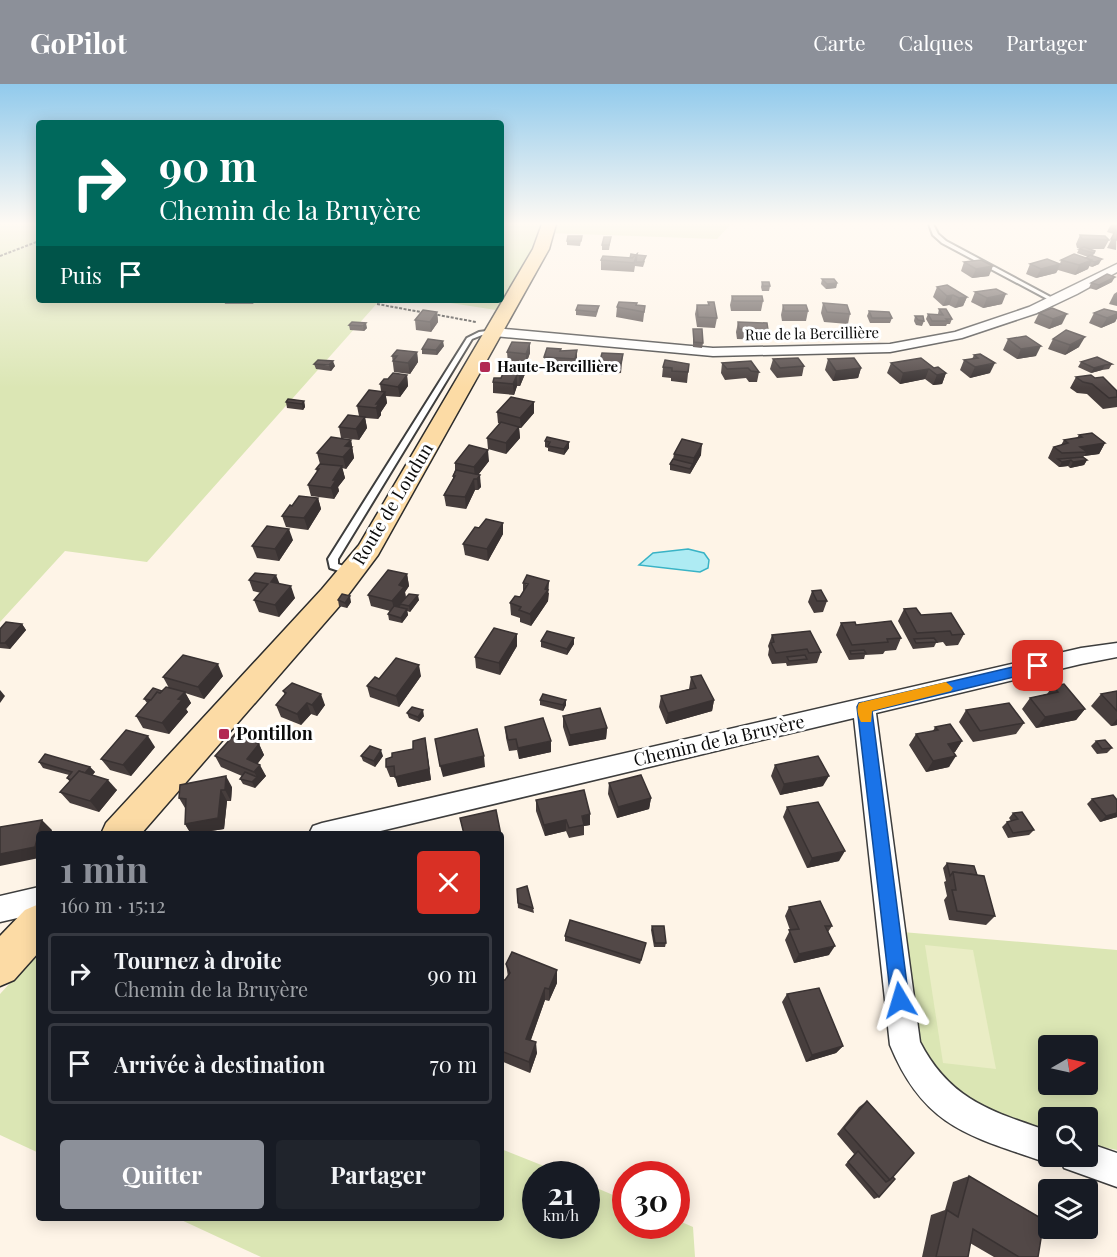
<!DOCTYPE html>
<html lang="fr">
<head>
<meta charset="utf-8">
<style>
	:root { --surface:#171b24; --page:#20242c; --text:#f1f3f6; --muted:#9ea1a6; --line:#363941; --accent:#8c9099 }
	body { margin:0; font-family:"Playfair Display",serif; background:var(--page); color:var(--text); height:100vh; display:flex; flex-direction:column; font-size:22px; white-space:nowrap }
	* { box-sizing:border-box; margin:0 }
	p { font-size:20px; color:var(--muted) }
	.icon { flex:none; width:33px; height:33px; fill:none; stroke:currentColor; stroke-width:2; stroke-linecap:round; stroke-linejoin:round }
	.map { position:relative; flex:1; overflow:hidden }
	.panel { position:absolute; left:36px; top:747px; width:468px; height:390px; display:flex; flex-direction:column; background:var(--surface); border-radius:6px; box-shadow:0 3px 15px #0003 }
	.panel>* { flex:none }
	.top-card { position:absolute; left:36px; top:36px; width:468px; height:183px; border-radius:6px; box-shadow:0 3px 15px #0003; background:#00695c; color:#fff; overflow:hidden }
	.needle { width:39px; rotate:81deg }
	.controls { position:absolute; left:1038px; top:951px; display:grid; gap:12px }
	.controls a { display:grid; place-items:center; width:60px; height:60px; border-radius:6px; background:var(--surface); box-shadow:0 3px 15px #0003; font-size:30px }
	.speed { position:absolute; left:522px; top:1077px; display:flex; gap:12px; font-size:30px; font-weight:700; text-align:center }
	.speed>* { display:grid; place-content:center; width:78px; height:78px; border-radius:50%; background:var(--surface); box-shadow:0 3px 15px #0003; line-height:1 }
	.speed small { font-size:15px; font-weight:400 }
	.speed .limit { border:9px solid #d22; background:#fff; color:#111 }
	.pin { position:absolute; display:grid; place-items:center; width:51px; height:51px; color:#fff; margin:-26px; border-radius:12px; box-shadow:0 3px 9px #0006 }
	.me { position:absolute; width:66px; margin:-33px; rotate:353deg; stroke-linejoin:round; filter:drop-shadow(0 0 4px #0008) }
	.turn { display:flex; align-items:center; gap:21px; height:126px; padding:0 24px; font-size:27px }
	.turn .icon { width:78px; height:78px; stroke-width:2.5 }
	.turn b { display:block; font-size:42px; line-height:51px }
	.then { display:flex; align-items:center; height:57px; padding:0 24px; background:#0003; gap:12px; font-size:22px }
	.round { display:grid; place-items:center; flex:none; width:63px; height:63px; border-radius:6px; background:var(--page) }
	.overview { display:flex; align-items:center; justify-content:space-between; height:102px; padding:0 24px }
	h1 { font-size:36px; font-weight:700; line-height:45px; color:var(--accent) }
	.button { display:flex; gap:12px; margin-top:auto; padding:12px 24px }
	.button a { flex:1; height:69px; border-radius:6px; background:var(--accent); color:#fff; font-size:24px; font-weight:700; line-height:69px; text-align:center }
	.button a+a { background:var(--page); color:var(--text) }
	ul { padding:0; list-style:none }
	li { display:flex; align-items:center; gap:18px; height:81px; margin:0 12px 9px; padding:0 12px; border:3px solid var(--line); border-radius:6px }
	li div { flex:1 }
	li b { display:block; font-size:22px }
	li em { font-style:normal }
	header { display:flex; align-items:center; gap:36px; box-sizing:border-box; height:84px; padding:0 30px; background:var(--accent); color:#fff }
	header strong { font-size:28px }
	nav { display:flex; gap:33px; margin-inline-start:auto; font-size:21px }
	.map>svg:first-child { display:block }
	.green { fill:#dbe6b4; fill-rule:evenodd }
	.pitch { fill:#eaedc5 }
	.water { fill:#aeebf3; stroke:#39b3c6; stroke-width:1.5 }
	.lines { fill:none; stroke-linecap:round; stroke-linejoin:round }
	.service-casing { stroke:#3d3d3d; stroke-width:4 }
	.minor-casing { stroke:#3d3d3d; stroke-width:3 }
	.secondary-casing { stroke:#2c2c2c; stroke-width:3 }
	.path { stroke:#2c2c2c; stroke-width:2; stroke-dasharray:3 1.5; stroke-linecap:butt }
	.service { fill:#fff; fill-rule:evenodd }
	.minor { fill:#fff; fill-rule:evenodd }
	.secondary { fill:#fcdba5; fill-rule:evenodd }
	.wall { fill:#473e3d }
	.shaded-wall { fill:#393232 }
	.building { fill:#524847; stroke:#393232; stroke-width:1.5 }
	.route { fill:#1a73e8; stroke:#114b97; stroke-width:1.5 }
	.slow { fill:#f59e0b }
	.poi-dot { fill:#b22953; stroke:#fff; stroke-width:2 }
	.labels { text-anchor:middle; stroke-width:6; stroke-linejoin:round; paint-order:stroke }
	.far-street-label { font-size:15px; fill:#0a0a0a; stroke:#fff }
	.far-poi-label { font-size:15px; font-weight:bold; fill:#0a0a0a; stroke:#fff; text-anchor:start }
	.street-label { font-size:18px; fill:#0a0a0a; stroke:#fff }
	.poi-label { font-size:18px; font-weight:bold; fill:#0a0a0a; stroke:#fff; text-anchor:start }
</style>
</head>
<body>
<header>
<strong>GoPilot</strong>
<nav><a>Carte</a><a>Calques</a><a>Partager</a></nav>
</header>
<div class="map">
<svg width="1117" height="1173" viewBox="0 0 1117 1173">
	<rect width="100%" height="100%" fill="#fef4e7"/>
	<g class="green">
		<polygon points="0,140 39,140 39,216 380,216 147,478 65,467 0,538"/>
		<polygon points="501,140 731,140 717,155 548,149 496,226 431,216 501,216"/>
		<path d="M902 848 1117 866V1066L1088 1060V1034H1048V1048L958 1013 918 967ZM1048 962H1088V1000H1048Z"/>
		<polygon points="34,873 39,875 39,1069 0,1051 0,910"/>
		<polygon points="501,1065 564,1090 536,1090 536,1142 586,1142 587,1100 625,1116 626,1142 676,1142 677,1136 693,1143 695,1173 261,1173 177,1134 501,1134"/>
	</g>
	<polygon class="pitch" points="925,861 973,866 996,985 943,979"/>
	<polygon class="water" points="688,465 704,469 709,476 708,484 700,488 639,481 653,469"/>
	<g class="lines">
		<defs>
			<g id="service">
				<polygon points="929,140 933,140 938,150 946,157 1058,217 1053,218 942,159 933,151"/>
				<polygon points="494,246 497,248 496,249 482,251 472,255 338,475 338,480 354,486 356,488 354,490 351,491 330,484 328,475 467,254 479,248"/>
			</g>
			<g id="minor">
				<polygon points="1117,180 1117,188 1077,210 1037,229 962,254 890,268 713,272 494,252 488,248 494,244 713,264 890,260 955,248 1029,223"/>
				<path d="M1117 559V573L1081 580 876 629 920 958C950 1016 991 1027 1048 1047V1072H1088V1059L1117 1069V1103L1064 1084 1060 1074 1048 1079C970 1052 924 1044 890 961L854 634 368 750H309L313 742 322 739 1081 564Z"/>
				<polygon points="39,803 39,829 0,838 0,812"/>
			</g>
			<g id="secondary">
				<polygon points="542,140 556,140 549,165 378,471 342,519 141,750 101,750 106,739 322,505 359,461 533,165"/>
				<polygon points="39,820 39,868 14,896 0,902 0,852 25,826"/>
			</g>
		</defs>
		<use href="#service" class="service-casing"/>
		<use href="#minor" class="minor-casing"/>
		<use href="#secondary" class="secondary-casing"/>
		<g class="path">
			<polyline points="0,172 39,157"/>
			<polyline points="377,220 426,229"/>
			<polyline points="433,230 476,238"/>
		</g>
		<use href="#service" class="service"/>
		<use href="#minor" class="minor"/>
		<use href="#secondary" class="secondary"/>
	</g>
	<g class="wall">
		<polygon points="1111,140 1117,140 1116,166 1107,164 1114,150 1107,148"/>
		<polygon points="1080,151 1109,156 1104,165 1089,165 1095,167 1093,172 1099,180 1092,183 1089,182 1088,185 1075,191 1058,186 1056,189 1036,194 1026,190 1030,180 1060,180 1061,176 1088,173 1077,169 1079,165 1081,164 1077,164 1076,160"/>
		<polygon points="582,152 580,162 567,161 567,157"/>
		<polygon points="611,153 609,166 602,166 602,161"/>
		<polygon points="637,171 645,177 643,183 635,182 634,188 601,186 601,176 630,174"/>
		<polygon points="964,178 989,192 972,194 961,187"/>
		<polygon points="822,195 837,199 836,204 826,205 821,200"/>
		<polygon points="762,198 770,202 769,207 762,207 761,203"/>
		<polygon points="1112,198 1096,206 1089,204 1091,199"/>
		<polygon points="937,203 967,213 963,222 955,224 949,221 943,222 933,213"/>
		<polygon points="975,208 1002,220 983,224 971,218"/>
		<polygon points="1117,208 1117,222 1109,220 1114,210"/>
		<polygon points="732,212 763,217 761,227 731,227 730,221"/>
		<polygon points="176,216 210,216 207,219 177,219"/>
		<polygon points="224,216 256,216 253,220 225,220"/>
		<polygon points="708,218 717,234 715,244 697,243 695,230 697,221 708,221"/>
		<polygon points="823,219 850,230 848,240 824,238 821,229"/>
		<polygon points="637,221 645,222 643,238 616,233 617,223"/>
		<polygon points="783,221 808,227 806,237 782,237 781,231"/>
		<polygon points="599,222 598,227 596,233 576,231 576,226"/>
		<polygon points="1052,224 1062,240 1049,245 1034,239 1039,229"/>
		<polygon points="939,225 952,235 950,240 947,240 946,242 930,242 926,235 928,230 938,230"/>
		<polygon points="869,227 892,234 890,239 870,239 867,232"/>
		<polygon points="437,228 438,238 431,248 416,246 415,236"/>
		<polygon points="1117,228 1117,234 1115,238 1101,244 1089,239 1094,229"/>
		<polygon points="915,232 924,237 922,242 916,241 914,237"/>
		<polygon points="352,238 367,244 364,247 350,246 349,241"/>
		<polygon points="738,238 768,246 766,256 737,255 736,248"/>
		<polygon points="693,245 703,259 702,264 693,263"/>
		<polygon points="1008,255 1036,272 1017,275 1003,266"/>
		<polygon points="1053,255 1079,263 1065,271 1048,265"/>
		<polygon points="444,262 437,271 422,270 422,265"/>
		<polygon points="561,267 577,276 575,285 545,283 544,273"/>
		<polygon points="417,268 418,278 410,290 394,288 392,272"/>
		<polygon points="507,268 530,269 526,280 524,280 525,290 520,302 517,302 514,311 493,309 493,298 501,294 503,289 503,284 508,279"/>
		<polygon points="623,270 621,289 599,291 599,280"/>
		<polygon points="980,270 990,289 970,294 960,286 964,276 972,275 974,271"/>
		<polygon points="773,275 804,282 802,292 777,294 770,285"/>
		<polygon points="828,275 861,284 858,294 833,297 825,286"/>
		<polygon points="751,277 759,288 757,298 749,298 746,294 725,296 721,289 722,279"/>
		<polygon points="1081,278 1112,280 1109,285 1102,286 1091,289 1078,283"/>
		<polygon points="891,279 934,284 946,289 942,300 933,301 925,295 900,300 887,289"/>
		<polygon points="314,280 335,282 331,287 316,285"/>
		<polygon points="689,280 687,299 671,297 671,294 662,293 663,283"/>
		<polygon points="407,291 408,302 400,313 386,312 387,319 381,328 381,331 378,335 365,334 367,344 359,356 341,354 339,343 359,332 357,322 381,307 380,300 388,295"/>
		<polygon points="1076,293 1117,307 1117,323 1103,325 1087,310 1077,309 1070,304"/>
		<polygon points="304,317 305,323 303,326 287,324 286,318"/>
		<polygon points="534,318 534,329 521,344 519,344 520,354 506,370 488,365 487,354 500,340 498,339 497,328"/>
		<polygon points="1079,351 1105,359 1099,370 1084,372 1083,373 1087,376 1084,381 1070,384 1068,382 1059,383 1048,374 1053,363 1061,361 1064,356 1077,354"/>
		<polygon points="351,356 354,374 346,385 342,384 345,394 338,403 339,407 334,415 311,412 308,401 317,388 316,385 320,380 317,369"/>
		<polygon points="545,357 569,364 564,371 548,367 548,364 545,363"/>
		<polygon points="674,370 701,371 690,390 670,386 670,380 673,375"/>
		<polygon points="489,377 478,391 481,403 478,406 475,406 466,425 446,422 444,411 453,395 453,392 455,386 455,379"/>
		<polygon points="318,414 321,425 308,446 286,443 282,432 292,422"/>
		<polygon points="479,444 503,450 488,477 465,471 463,460"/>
		<polygon points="293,456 279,477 257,474 252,462"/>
		<polygon points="407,490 409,502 405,508 406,514 419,516 410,528 407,527 408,531 402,539 389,536 388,530 390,527 371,522 368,511"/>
		<polygon points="249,496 280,500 295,514 279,533 259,528 254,516 261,509 253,507"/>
		<polygon points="523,499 549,509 548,517 531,542 520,538 520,534 511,531 510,519 520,513 523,509"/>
		<polygon points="812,507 827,517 823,528 814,529 808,518"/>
		<polygon points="338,516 351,518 347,524 339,522"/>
		<polygon points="904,525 921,531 964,550 958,561 946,562 943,558 936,559 934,563 913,565 898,537"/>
		<polygon points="841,539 856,541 901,554 896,566 885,567 883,570 865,571 864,575 849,576 836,551"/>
		<polygon points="22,540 26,546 10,565 0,564 0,545"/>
		<polygon points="772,551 821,568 817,579 787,582 786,579 772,580 768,571 769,565 768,562"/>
		<polygon points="541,557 574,560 567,571 541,563"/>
		<polygon points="517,562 500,591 476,584 475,573"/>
		<polygon points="223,592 204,615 185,609 191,619 186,625 188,628 169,650 143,644 136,632 147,619 144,615 169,604 163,593"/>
		<polygon points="421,592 399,623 370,613 367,602 379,595"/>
		<polygon points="691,593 714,616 712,627 666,640 659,623 661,612 689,605"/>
		<polygon points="1053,602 1085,625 1076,636 1036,644 1022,625 1030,614 1047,610"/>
		<polygon points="283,607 325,621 317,632 311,630 301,641 281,633 276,621 285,611"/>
		<polygon points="1117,607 1117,641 1111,642 1091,622 1101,610"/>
		<polygon points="540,616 566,616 566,621 563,627 540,621"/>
		<polygon points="966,626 1024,639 1016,650 973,658 959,638"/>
		<polygon points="407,629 424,632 419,638 409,634"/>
		<polygon points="563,632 607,644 606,655 569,662 563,643"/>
		<polygon points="505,643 551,668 519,675 517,666 509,667 506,654"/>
		<polygon points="935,643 962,657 955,668 953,668 949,683 926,688 909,661 916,650 933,647"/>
		<polygon points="1096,657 1112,664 1107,669 1097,670 1091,662"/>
		<polygon points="259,660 264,671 257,680 266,692 255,704 243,700 240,695 242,692 221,683 215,672"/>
		<polygon points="155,663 131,692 110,686 101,675"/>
		<polygon points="413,665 427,666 431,696 398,703 395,693 390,693 386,683 392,673"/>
		<polygon points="361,672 383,672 375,683 363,677"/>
		<polygon points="39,678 90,683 95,688 92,691 117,706 99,728 70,719 60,708 70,698 67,694 69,691 43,684"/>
		<polygon points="775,681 823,702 780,711 771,692"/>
		<polygon points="609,699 651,714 649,725 617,734 608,710"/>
		<polygon points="232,703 231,717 227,717 224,745 191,750 185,740 185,724 179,714"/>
		<polygon points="1092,715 1117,733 1100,738 1087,720"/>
		<polygon points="536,716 590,741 584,742 584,751 569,754 566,747 545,752 536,727"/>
		<polygon points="787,723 839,777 807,784 783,733"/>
		<polygon points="1013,729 1034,746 1029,751 1008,754 1002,743 1007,738 1011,737 1009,734"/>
		<polygon points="947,779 977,791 995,832 986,841 949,836 944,816 947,812 944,798 946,797 943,784"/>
		<polygon points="517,805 533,824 534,829 518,824"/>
		<polygon points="789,823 832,842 828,848 829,871 794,879 785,856 790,846 785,832"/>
		<polygon points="652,842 666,859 665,863 654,863 651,846"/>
		<polygon points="565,852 646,859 640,880 565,857"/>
		<polygon points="506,880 557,899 549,917 545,916 531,956 537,969 530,989 501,977 501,896 505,896 508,893"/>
		<polygon points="787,910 843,962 836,969 806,978 782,918"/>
		<polygon points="867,1017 893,1093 879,1113 874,1115 845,1081 854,1070 837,1050 859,1023"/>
		<polygon points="969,1092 1038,1173 994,1173 970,1159 968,1173 922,1173 931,1131 945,1126 953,1098"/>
	</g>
	<g class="shaded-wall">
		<polygon points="1102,175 1099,180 1092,183 1095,178"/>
		<polygon points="1092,176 1088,185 1075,191 1079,181"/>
		<polygon points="1060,180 1056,189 1036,194 1041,185"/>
		<polygon points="993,182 989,192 972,194 976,185"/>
		<polygon points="1115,193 1112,198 1096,206 1099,201"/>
		<polygon points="837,199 836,204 826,205 827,200"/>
		<polygon points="1006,210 1002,220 983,224 987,214"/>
		<polygon points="953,211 949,221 943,222 947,212"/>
		<polygon points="967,213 963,222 955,224 959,214"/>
		<polygon points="437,228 438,238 431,248 430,238"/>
		<polygon points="1067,230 1062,240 1049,245 1053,235"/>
		<polygon points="1117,230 1117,234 1115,238 1101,244 1107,234"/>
		<polygon points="366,239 367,244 364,247 363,242"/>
		<polygon points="1085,253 1079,263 1065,271 1070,261"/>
		<polygon points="443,257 444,262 437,271 436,266"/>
		<polygon points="530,259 530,269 526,280 526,270"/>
		<polygon points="1041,262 1036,272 1017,275 1021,265"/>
		<polygon points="577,266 577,276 575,285 575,275"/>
		<polygon points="417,268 418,278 410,290 408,279"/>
		<polygon points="333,277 335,282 331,287 329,281"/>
		<polygon points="995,279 990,289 970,294 975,283"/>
		<polygon points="524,280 525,290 520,302 519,291"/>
		<polygon points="1105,281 1102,286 1091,289 1094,284"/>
		<polygon points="861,284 858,294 833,297 836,287"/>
		<polygon points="929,285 925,295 900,300 903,289"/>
		<polygon points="946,289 942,300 933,301 937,291"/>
		<polygon points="407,291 408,302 400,313 398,303"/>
		<polygon points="517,291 517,302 514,311 513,300"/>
		<polygon points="385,308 387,319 381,328 381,331 378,335 376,324 376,320"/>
		<polygon points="304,317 305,323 303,326 302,320"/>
		<polygon points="534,318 534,329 521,344 520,334"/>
		<polygon points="365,333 367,344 359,356 356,345"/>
		<polygon points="519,343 520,354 506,370 506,359"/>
		<polygon points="351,356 354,374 346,385 343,373 345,362"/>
		<polygon points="569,358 569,364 564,371 564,365"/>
		<polygon points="1105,359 1099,370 1084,372 1087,368 1080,363"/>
		<polygon points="702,360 701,371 690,390 694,374"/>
		<polygon points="488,366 489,377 475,395 474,383"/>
		<polygon points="1071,376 1068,382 1059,383 1062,378"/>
		<polygon points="1087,376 1084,381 1070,384 1073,378"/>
		<polygon points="342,382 345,394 338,403 339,407 334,415 331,404 333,396"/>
		<polygon points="480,391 481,403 478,406 477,395"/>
		<polygon points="474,395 475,406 466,425 465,413"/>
		<polygon points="318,414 321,425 308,446 304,434"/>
		<polygon points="503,439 503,450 488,477 487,465"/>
		<polygon points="289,445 293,456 279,477 275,465"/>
		<polygon points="407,490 409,502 405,508 406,515 395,528 392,517 399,501"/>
		<polygon points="276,491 281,503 271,498"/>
		<polygon points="549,497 548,517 531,542 530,530"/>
		<polygon points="291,502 295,514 279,533 275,521"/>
		<polygon points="418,511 419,516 410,528 409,522"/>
		<polygon points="350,512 351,518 347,524 345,519"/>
		<polygon points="407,525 408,531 402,539 401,534"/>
		<polygon points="22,540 26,546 10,565 5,559"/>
		<polygon points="517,550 517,562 500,591 499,579"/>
		<polygon points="574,554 574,560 567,571 567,565"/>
		<polygon points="218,580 223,592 204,615 198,603"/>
		<polygon points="419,581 421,592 399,623 396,612"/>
		<polygon points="0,606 5,612 0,619"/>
		<polygon points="185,608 191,619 186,625 188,628 169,650 162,639 178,615"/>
		<polygon points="321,610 325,621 317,632 312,621"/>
		<polygon points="566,616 566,621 563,627 563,621"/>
		<polygon points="714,616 712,627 666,640 668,629"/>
		<polygon points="307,619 311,630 301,641 297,630"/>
		<polygon points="1085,625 1076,636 1036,644 1045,633"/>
		<polygon points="423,626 424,632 419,638 418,633"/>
		<polygon points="1117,635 1117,641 1111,642"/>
		<polygon points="607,644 606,655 569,662 570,651"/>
		<polygon points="148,652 155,663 131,692 123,681"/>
		<polygon points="425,654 431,696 398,703 395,693"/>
		<polygon points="551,657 551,668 519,675 518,664"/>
		<polygon points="962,657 955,668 941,671 948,660"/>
		<polygon points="259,660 264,671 253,686 247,675"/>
		<polygon points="381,666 383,672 375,683 374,677"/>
		<polygon points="484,672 485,683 443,693 440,682"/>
		<polygon points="956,672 949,683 926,688 933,677"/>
		<polygon points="260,681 266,692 255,704 252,698 257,693 254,688"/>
		<polygon points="90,683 95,688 83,703 79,697"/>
		<polygon points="226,692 232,703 231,717 225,706"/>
		<polygon points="829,692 823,702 780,711 784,700"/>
		<polygon points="108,696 117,706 99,728 90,717"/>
		<polygon points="221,706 227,717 224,745 191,750 185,740"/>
		<polygon points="651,714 649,725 617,734 618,723"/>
		<polygon points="1117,729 1117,733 1100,738 1106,732"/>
		<polygon points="590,730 590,741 584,742 582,732"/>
		<polygon points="42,736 52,746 51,750 39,750 39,774 0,782 0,770"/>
		<polygon points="566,736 566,747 545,752 544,741"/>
		<polygon points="845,767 839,777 807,784 812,774"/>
		<polygon points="835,862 829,871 794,879 799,870"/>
		<polygon points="557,886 557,899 549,917 549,905"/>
		<polygon points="545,904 545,916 527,966 526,955"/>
		<polygon points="536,958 537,969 530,989 529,978"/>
		<polygon points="843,962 836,969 806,978 812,971"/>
	</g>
	<g class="building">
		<polygon points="1116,146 1117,146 1117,156 1111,155"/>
		<polygon points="1080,151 1105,152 1109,156 1082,155"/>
		<polygon points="568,152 582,152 581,157 567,157"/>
		<polygon points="604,153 611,153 609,161 602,161"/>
		<polygon points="1084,163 1095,167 1094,169 1079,165"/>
		<polygon points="631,170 636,171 632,174 630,174"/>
		<polygon points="637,170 634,179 601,176 603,172 632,174"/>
		<polygon points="1074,170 1092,176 1079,181 1061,176"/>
		<polygon points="637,171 646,172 643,178 636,178"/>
		<polygon points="1090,171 1102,175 1095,178 1091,177 1092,176 1086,174"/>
		<polygon points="1047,175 1060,180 1041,185 1030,180"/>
		<polygon points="981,176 993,182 976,185 964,178"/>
		<polygon points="1107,190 1115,193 1099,201 1091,199"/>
		<polygon points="822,195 834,195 837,199 827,200"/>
		<polygon points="762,198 769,198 770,202 763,202"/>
		<polygon points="947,201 967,213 959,214 953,211 947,212 937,203"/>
		<polygon points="996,205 1006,210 987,214 975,208"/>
		<polygon points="732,212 762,212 763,217 733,217"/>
		<polygon points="619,218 637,219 636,221 645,222 644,228 617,223"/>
		<polygon points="708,218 714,218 717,234 698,233 697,221 709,221"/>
		<polygon points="823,219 847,221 850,230 827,228"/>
		<polygon points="578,221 599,222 596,228 576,226"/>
		<polygon points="783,221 806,221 808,227 784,227"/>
		<polygon points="1052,224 1067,230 1053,235 1039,229"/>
		<polygon points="939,225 946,225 952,235 946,235 948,237 932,237 928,230 943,231"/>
		<polygon points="1104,225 1117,228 1117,230 1107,234 1094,229"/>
		<polygon points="423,226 437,228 430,238 415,236"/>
		<polygon points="869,227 889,228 892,234 872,234"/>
		<polygon points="915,232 923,232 924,237 918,236"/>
		<polygon points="352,238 366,239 363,242 349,241"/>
		<polygon points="738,238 767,239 768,246 739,245"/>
		<polygon points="693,245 702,245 703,259 694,258"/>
		<polygon points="1066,246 1085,253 1070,261 1053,255"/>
		<polygon points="1026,252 1041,262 1021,265 1008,255"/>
		<polygon points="428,255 443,257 436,266 422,265"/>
		<polygon points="512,258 530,259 526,270 507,268"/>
		<polygon points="547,264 561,265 560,267 577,266 575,275 544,273"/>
		<polygon points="397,266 417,268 408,279 393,277 397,272 392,272"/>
		<polygon points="602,269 623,270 621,279 599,280"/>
		<polygon points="980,270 995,279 975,283 964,276 978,274 974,271"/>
		<polygon points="1097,273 1112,280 1105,281 1094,284 1081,278"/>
		<polygon points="798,274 804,282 780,284 773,275"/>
		<polygon points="854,274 861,284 836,287 828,275"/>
		<polygon points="921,274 934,284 938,283 946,289 937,291 929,285 903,289 891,279"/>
		<polygon points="318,276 333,277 329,281 314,280"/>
		<polygon points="665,276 689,280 688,288 672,287 672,284 663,283"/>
		<polygon points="751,277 759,288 751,287 748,284 727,285 722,279"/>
		<polygon points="505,279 524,280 519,291 517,291 513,300 493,298 494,294 501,294 504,287 507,287 508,285 503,284"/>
		<polygon points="393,289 407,291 398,303 380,300 384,295 388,295"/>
		<polygon points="1091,291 1095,294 1103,293 1117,307 1117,313 1109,314 1092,300 1083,298 1076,293"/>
		<polygon points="369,306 385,308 376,320 379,320 376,324 357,322"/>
		<polygon points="511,313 534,318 520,334 497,328"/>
		<polygon points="288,315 304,317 302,320 286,318"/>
		<polygon points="348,331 365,333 356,345 339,343"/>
		<polygon points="501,338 519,343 506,359 487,354"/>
		<polygon points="1092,349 1105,359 1080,363 1087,368 1062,369 1054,363 1068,359 1064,356 1082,353 1079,351"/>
		<polygon points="331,353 351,356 345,362 352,363 343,373 317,369"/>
		<polygon points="547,353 569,358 564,365 548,362 550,358 545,357"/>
		<polygon points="682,355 702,360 694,374 674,370"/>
		<polygon points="469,361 488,366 474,383 455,379"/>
		<polygon points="1083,373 1087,376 1073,378 1071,376 1062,378 1058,375"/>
		<polygon points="673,375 693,380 690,385 670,380"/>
		<polygon points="320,380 342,382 333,396 336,396 331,404 308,401 319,385 316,385"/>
		<polygon points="456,386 480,391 477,395 474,395 465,413 444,411 455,392 453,392"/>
		<polygon points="299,412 318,414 304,434 282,432 290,421 292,422"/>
		<polygon points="486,435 503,439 487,465 463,460 475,443 479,444"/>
		<polygon points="267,442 289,445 275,465 252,462"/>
		<polygon points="388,486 407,490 399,501 404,503 392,517 368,511"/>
		<polygon points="255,489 276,491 271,498 291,502 275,521 254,516 268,500 249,496"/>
		<polygon points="527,491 549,497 545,505 548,506 530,530 519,526 521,523 510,519 515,512 520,513 528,500 523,499"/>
		<polygon points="821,506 827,517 817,517 812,507"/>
		<polygon points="342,510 350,512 345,519 338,516"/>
		<polygon points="409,510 418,511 409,522 400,520"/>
		<polygon points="394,522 407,525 401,534 388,530"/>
		<polygon points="916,524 921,531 951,529 964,550 952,551 950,547 917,549 904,525"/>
		<polygon points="891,537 901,554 887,555 888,558 852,561 841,539 855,538 856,541"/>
		<polygon points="6,538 22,540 5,559 0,559 0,545"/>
		<polygon points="494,544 517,550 499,579 475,573"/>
		<polygon points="547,547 574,554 567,565 541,557"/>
		<polygon points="810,547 821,568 809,569 807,565 776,569 771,559 774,558 772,551"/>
		<polygon points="934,554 937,558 916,559 914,555"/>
		<polygon points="864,566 866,569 851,570 850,567"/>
		<polygon points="183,571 218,580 198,603 163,593"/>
		<polygon points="805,571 807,575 789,577 787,573"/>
		<polygon points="396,574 419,581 396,612 367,602 375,593 379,595"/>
		<polygon points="701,591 714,616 668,629 661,612 696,604 691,593"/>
		<polygon points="292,599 321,610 312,621 307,619 297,630 276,621 286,609 283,607"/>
		<polygon points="1064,600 1085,625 1045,633 1030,614 1058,608 1053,602"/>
		<polygon points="166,603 185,608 178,615 182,616 162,639 136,632 157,608 160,609"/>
		<polygon points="153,604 162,607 160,609 157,608 151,616 144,615"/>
		<polygon points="1117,607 1117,627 1101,610"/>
		<polygon points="543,610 566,616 563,621 540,616"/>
		<polygon points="1009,619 1024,639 980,647 966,626"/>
		<polygon points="412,623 423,626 418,633 407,629"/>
		<polygon points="600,624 607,644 570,651 563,632"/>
		<polygon points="543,634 551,657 518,664 516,655 508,656 505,643"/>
		<polygon points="950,640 962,657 948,660 956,672 933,677 916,650 938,646 935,643"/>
		<polygon points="477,645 484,672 440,682 435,655"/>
		<polygon points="126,646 148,652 123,681 101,675"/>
		<polygon points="235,650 259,660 247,675 260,681 254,688 215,672"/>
		<polygon points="425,654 429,685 395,693 394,682 386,683 386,675 392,673 392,669 413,665 413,657"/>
		<polygon points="1105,656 1112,664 1102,665 1096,657"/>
		<polygon points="370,662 381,666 374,677 361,672"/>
		<polygon points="45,670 90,683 85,689 79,687 71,696 67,694 72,688 39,678"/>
		<polygon points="818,672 829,692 784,700 775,681"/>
		<polygon points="79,687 108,696 90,717 60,708"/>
		<polygon points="245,688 257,693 252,698 240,695"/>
		<polygon points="641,691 651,714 618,723 609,699"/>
		<polygon points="226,692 225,706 221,706 218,734 185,740 186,715 179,714 180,701"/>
		<polygon points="584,706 590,730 582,732 584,741 569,744 566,736 544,741 536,716"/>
		<polygon points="1113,711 1117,716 1117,729 1106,732 1092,715"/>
		<polygon points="818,718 845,767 812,774 787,723"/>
		<polygon points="496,726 501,751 464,750 460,734"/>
		<polygon points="1022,728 1034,746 1013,749 1007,738 1018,735 1013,729"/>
		<polygon points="42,736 35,763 0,770 0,743"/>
		<polygon points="947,779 974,782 977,791 953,788 950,792"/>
		<polygon points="953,788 984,792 995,832 957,827 952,806 956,806"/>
		<polygon points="527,802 533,824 518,819 517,805"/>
		<polygon points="820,817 832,842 825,842 835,862 799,870 789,846 799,845 789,823"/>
		<polygon points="570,836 646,859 641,876 565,852"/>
		<polygon points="652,842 664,842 666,859 655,859"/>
		<polygon points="512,868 557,886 549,905 545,904 526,955 536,958 529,978 501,967 501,896 505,896 510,889 506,880"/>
		<polygon points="819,904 843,962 812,971 787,910"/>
		<polygon points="867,1017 914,1069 890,1096 844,1044"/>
		<polygon points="858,1067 886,1098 890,1096 893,1093 895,1095 879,1113 848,1078"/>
		<polygon points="969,1092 1044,1136 1038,1173 1019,1173 973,1145 968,1173 936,1173 947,1126 958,1133"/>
	</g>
	<linearGradient id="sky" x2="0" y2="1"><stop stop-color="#91caec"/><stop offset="0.46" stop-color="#fffaf4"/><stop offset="1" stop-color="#fffaf4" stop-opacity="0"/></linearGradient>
	<rect width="1117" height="304" fill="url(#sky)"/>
	<polygon class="route" points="1038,577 1044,582 1043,586 872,627 909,916 907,923 900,926 893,923 891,916 857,623 859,619 864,618"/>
	<path class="slow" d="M946 598 953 604 951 607 872 627 871 638H861C858 632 856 625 859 619Z"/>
	<g class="poi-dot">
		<rect x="479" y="277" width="12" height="12" rx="3"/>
		<rect x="218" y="644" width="12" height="12" rx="3"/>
	</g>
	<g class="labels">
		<g class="far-street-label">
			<text transform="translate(812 250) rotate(-1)" y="5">Rue de la Bercillière</text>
		</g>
		<g class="far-poi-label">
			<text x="497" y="288">Haute-Bercillière</text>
		</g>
		<g class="street-label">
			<text transform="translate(393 420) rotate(-59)" y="6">Route de Loudun</text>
			<text transform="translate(719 657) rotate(-13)" y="6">Chemin de la Bruyère</text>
		</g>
		<g class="poi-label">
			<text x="236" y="656">Pontillon</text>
		</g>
	</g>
</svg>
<div class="controls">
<a><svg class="needle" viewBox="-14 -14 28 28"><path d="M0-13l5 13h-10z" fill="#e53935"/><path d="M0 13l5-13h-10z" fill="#9ea1a6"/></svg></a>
<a><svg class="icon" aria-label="search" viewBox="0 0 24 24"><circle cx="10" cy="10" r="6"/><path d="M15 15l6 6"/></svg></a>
<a><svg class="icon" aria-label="layers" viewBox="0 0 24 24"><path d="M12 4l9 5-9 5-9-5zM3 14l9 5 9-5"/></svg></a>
</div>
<div class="speed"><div>21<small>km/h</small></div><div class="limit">30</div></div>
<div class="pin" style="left:1038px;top:582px;background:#d93025"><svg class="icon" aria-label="arrive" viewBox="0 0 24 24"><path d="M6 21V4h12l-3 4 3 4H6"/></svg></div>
<svg class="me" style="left:900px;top:916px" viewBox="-20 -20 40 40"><path d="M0-17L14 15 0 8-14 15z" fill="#1a73e8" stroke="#fff" stroke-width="4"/></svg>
<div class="top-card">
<div class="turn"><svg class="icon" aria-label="right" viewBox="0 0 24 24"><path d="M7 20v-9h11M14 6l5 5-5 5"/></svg><div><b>90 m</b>Chemin de la Bruyère</div></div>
<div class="then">Puis<svg class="icon" aria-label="arrive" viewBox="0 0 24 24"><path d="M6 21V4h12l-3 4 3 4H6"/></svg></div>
</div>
<section class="panel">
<div class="overview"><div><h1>1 min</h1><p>160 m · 15:12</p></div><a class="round" style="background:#d93025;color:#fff"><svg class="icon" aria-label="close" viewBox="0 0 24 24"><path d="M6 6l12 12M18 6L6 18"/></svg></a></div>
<ul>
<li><svg class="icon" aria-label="right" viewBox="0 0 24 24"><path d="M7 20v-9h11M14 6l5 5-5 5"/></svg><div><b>Tournez à droite</b><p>Chemin de la Bruyère</p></div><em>90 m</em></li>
<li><svg class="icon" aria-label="arrive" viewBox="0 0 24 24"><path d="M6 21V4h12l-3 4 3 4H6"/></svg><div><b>Arrivée à destination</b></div><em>70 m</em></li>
</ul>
<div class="button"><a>Quitter</a><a>Partager</a></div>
</section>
</div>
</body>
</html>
